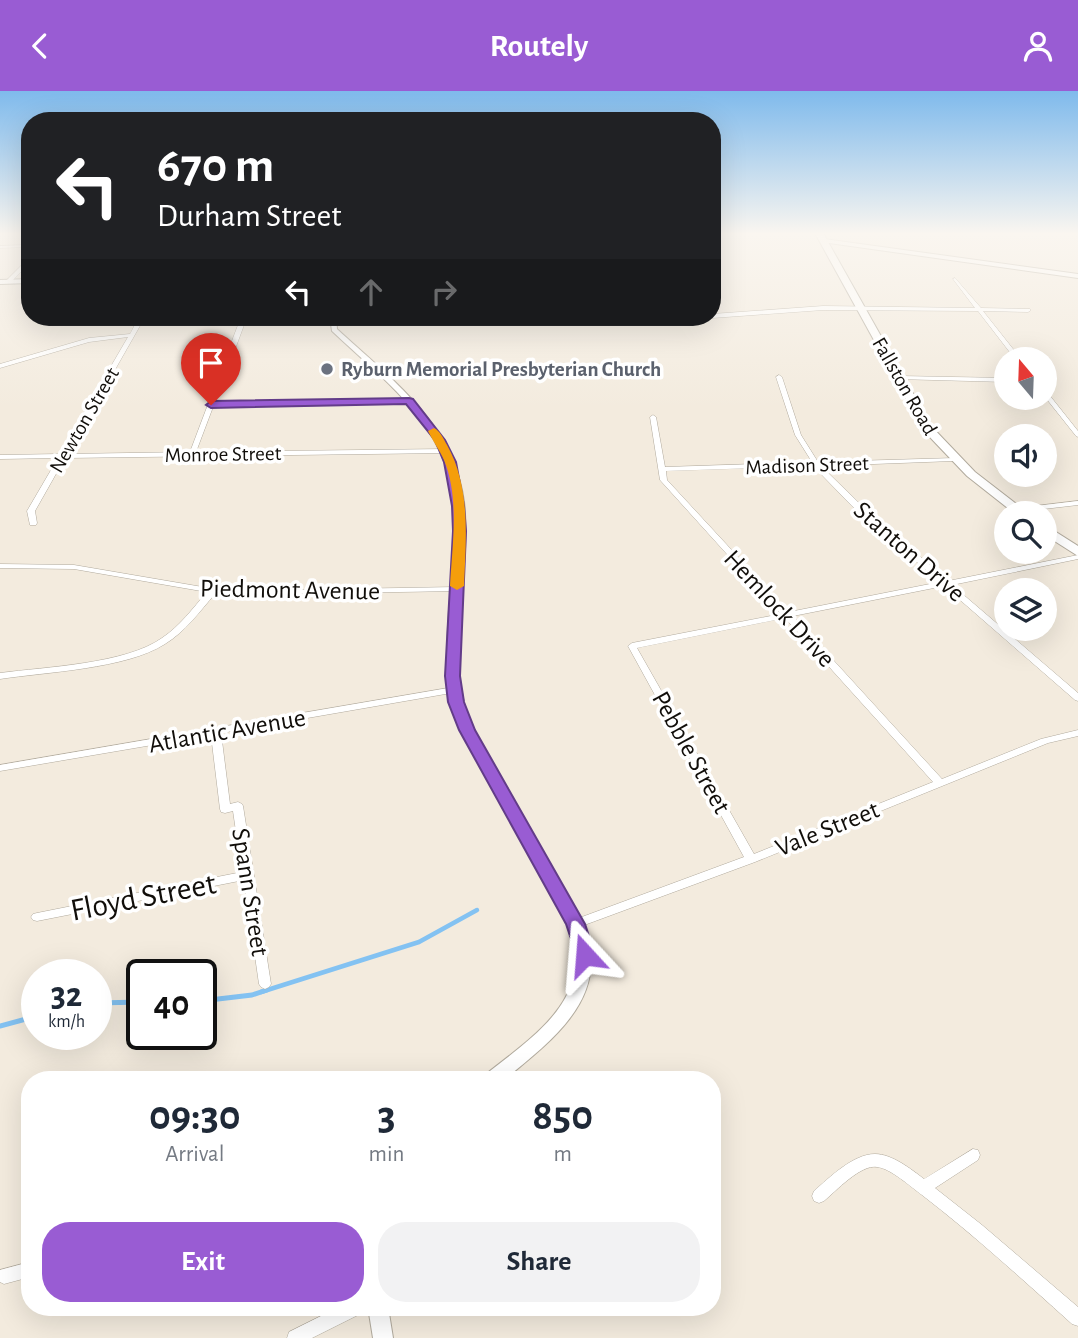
<!DOCTYPE html>
<html lang="en">
<head>
<meta charset="utf-8">
<style>
	:root { --surface:#fff; --page:#f2f2f3; --text:#1f2937; --muted:#747a83; --accent:#995cd3 }
	body { margin:0; font-family:"Alegreya Sans",sans-serif; background:var(--page); color:var(--text); height:100vh; display:flex; flex-direction:column; font-size:26px; white-space:nowrap }
	* { box-sizing:border-box; margin:0 }
	p { font-size:23px; color:var(--muted) }
	.icon { flex:none; width:38px; height:38px; fill:none; stroke:currentColor; stroke-width:2; stroke-linecap:round; stroke-linejoin:round }
	.map { position:relative; flex:1; overflow:hidden }
	.details { position:absolute; left:21px; top:980px; width:700px; height:245px; display:flex; flex-direction:column; background:var(--surface); border-radius:28px; box-shadow:0 7px 28px #0002 }
	.details>* { flex:none }
	.hud { position:absolute; left:21px; top:21px; width:700px; height:214px; border-radius:28px; box-shadow:0 7px 28px #0002; background:#202124; color:#fff; overflow:hidden }
	.needle { width:46px; rotate:341deg }
	.tools { position:absolute; left:994px; top:256px; display:grid; gap:14px }
	.tools a { display:grid; place-items:center; width:63px; height:63px; border-radius:50%; background:var(--surface); box-shadow:0 7px 28px #0002; font-size:35px }
	.speed { position:absolute; left:21px; top:868px; display:flex; gap:14px; font-size:35px; font-weight:700; text-align:center }
	.speed>* { display:grid; place-content:center; width:91px; height:91px; border-radius:50%; background:var(--surface); box-shadow:0 7px 28px #0002; line-height:1 }
	.speed small { font-size:18px; font-weight:400 }
	.speed .limit { border:4px solid #111; border-radius:10px; background:#fff; color:#111 }
	.pin { position:absolute; display:grid; place-items:center; width:60px; height:60px; color:#fff; margin:-72px -30px; border-radius:50% 50% 50% 0; rotate:-45deg; box-shadow:0 0 7px #0007 }
	.pin .icon { rotate:45deg }
	.me { position:absolute; width:77px; margin:-38px; rotate:341deg; stroke-linejoin:round; filter:drop-shadow(0 0 5px #0008) }
	.turn { display:flex; align-items:center; gap:24px; height:147px; padding:0 21px; font-size:32px }
	.turn .icon { width:91px; height:91px; stroke-width:2.5 }
	.turn b { display:block; font-size:49px; line-height:60px }
	.lanes { display:flex; align-items:center; height:66px; padding:0 21px; background:#0003; justify-content:center; gap:35px; direction:ltr }
	.lanes .off { opacity:.35 }
	.eta { display:flex; justify-content:space-evenly; align-items:center; height:119px; text-align:center }
	.eta b { font-size:42px; font-weight:700; line-height:49px }
	.primary-button { display:flex; gap:14px; margin-top:auto; padding:14px 21px }
	.primary-button a { flex:1; height:80px; border-radius:28px; background:var(--accent); color:#fff; font-size:28px; font-weight:700; line-height:80px; text-align:center }
	.primary-button a+a { background:var(--page); color:var(--text) }
	header { display:flex; justify-content:space-between; align-items:center; height:91px; padding:0 21px; background:var(--accent); color:#fff; font-size:32px; font-weight:700 }
	.map>svg:first-child { display:block }
	.lines { fill:none; stroke-linecap:round; stroke-linejoin:round }
	.stream-far1 { stroke:#83c2f2; stroke-width:4.5 }
	.stream { stroke:#83c2f2; stroke-width:5 }
	.minor-casing { stroke:#b1aa9d; stroke-width:1 }
	.tertiary-casing { stroke:#b1aa9d; stroke-width:2 }
	.primary-casing { stroke:#b1aa9d; stroke-width:2 }
	.minor { fill:#fff; fill-rule:evenodd }
	.tertiary { fill:#fff; fill-rule:evenodd }
	.primary { fill:#fff; fill-rule:evenodd }
	.route { fill:#995cd3; stroke:#633c89; stroke-width:2 }
	.slow { fill:#f59e0b }
	.worship-dot { fill:#6b7280; stroke:#fff; stroke-width:2.5 }
	.labels { text-anchor:middle; stroke-width:7; stroke-linejoin:round; paint-order:stroke }
	.far-worship-label { font-size:21px; font-weight:bold; fill:#5b616d; stroke:#fff; text-anchor:start }
	.far-street-label { font-size:21px; fill:#110e0a; stroke:#fff }
	.street-label { font-size:26px; fill:#110e0a; stroke:#fff }
	.near-street-label { font-size:32px; fill:#110e0a; stroke:#fff }
</style>
</head>
<body>
<header><svg class="icon" aria-label="back" viewBox="0 0 24 24"><path d="M15 5l-7 7 7 7"/></svg>Routely<svg class="icon" aria-label="person" viewBox="0 0 24 24"><circle cx="12" cy="8" r="4"/><path d="M4 21q1-7 8-7t8 7"/></svg></header>
<div class="map">
<svg width="1078" height="1247" viewBox="0 0 1078 1247">
	<rect width="100%" height="100%" fill="#f3ebde"/>
	<g class="lines">
		<polyline class="stream-far1" points="261,901 419,851 477,819"/>
		<g class="stream">
			<polyline points="201,910 252,904 267,899"/>
			<polyline points="96,912 142,911"/>
			<polyline points="0,935 37,925"/>
		</g>
		<defs>
			<g id="minor">
				<polygon points="30,154 30,156 0,157 0,155"/>
				<polygon points="28,168 30,168 30,172 11,191 7,191 7,189"/>
				<polygon points="955,187 981,217 1030,218 1030,220 1028,221 983,220 1021,268 1015,268 978,220 823,219 712,227 710,226 712,226 712,223 823,215 975,217 953,188"/>
				<polygon points="139,226 145,226 67,363 190,361 241,226 247,226 215,312 409,308 412,310 409,312 213,316 196,361 446,358 449,360 446,362 65,367 35,420 37,432 36,434 30,434 27,420 58,367 0,368 0,364 60,363 128,246 89,251 0,277 0,273 89,247 130,243"/>
				<path d="M779 284 782 286 801 344 818 371 955 367 956 368 953 370 821 375 858 411 948 490 1078 464V468L952 494 1078 602V610L1075 609 944 495 793 525 942 688 1041 648 1078 639V645L1048 652 755 771 579 836 575 837 571 836 569 833 571 830 744 766 628 555 632 552 781 523 660 389 650 326 653 324 656 326 665 376 812 371 795 344 776 286ZM814 375 819 381 852 415 940 491 789 521 667 389 666 380ZM785 527 933 691 754 763 637 557Z"/>
				<polygon points="899,285 1006,287 1006,291 897,288 897,286"/>
				<polygon points="1045,300 1047,301 1078,340 1078,346 1076,345 1045,306"/>
				<polygon points="1078,410 1078,414 1018,421 1014,419 1018,417"/>
				<path d="M0 473 74 474 226 500 457 496 461 498 457 500 226 504 215 503C200 520 185 541 165 553 126 578 46 581 0 588V582C45 576 126 573 162 547 180 535 193 517 207 501L74 478 0 477Z"/>
				<polygon points="454,596 457,597 459,599 457,601 221,642 230,713 238,711 242,713 243,715 271,893 269,896 265,898 261,896 259,893 244,789 37,830 33,829 31,826 33,823 37,822 242,781 233,720 225,722 221,721 220,718 211,644 0,680 0,674"/>
				<path d="M973 1058 978 1059 980 1064 978 1069 935 1097 982 1134 1078 1216V1235L1072 1233C1023 1189 974 1144 922 1104 911 1096 890 1077 877 1076 861 1073 836 1100 824 1110L819 1112 814 1110 812 1105 814 1100C829 1087 853 1063 875 1063 892 1063 911 1078 924 1088Z"/>
				<polygon points="30,1171 30,1186 4,1193 0,1191 0,1179"/>
				<polygon points="339,1216 364,1216 362,1222 312,1247 287,1247 289,1241"/>
			</g>
			<g id="tertiary">
				<polygon points="824,148 1078,183 1078,187 822,151"/>
				<polygon points="30,188 30,192 0,193 0,189"/>
				<path d="M330 226H336L337 238C391 288 454 333 464 411 468 446 463 483 460 518 457 560 456 600 473 639L583 833C585 841 589 850 590 859 599 917 542 957 504 989H483L485 984C523 953 582 917 575 860 574 851 570 842 567 833L461 639C444 600 446 560 449 519 452 484 457 448 454 413 448 335 384 289 332 240Z"/>
				<polygon points="368,1216 388,1216 393,1247 373,1247"/>
			</g>
			<g id="primary">
				<polygon points="815,142 823,142 932,336 975,381 1028,422 1014,422 967,385 924,340"/>
				<polygon points="1045,434 1078,455 1078,465 1045,444"/>
			</g>
		</defs>
		<use href="#minor" class="minor-casing"/>
		<use href="#tertiary" class="tertiary-casing"/>
		<use href="#primary" class="primary-casing"/>
		<use href="#minor" class="minor"/>
		<use href="#tertiary" class="tertiary"/>
		<use href="#primary" class="primary"/>
	</g>
	<linearGradient id="sky" x2="0" y2="1"><stop stop-color="#7fbaec"/><stop offset="0.45" stop-color="#faf6f0"/><stop offset="1" stop-color="#faf6f0" stop-opacity="0"/></linearGradient>
	<rect width="1078" height="317" fill="url(#sky)"/>
	<polygon class="route" points="409,307 413,308 445,349 456,371 464,415 466,440 460,585 464,611 475,639 585,833 595,864 592,869 585,871 578,869 566,833 459,639 448,611 445,585 453,440 452,415 444,371 435,349 406,313 211,317 206,314 211,310"/>
	<path class="slow" d="M434 337C440 340 443 347 447 354 471 397 466 447 464 495L457 499 450 495C452 455 460 408 444 369 440 360 433 350 428 340Z"/>
	<circle class="worship-dot" cx="327" cy="278" r="7"/>
	<g class="labels">
		<g class="far-worship-label">
			<text x="341" y="285">Ryburn Memorial Presbyterian Church</text>
		</g>
		<g class="far-street-label">
			<text transform="translate(905 295) rotate(60)" y="7">Fallston Road</text>
			<text transform="translate(84 329) rotate(-60)" y="7">Newton Street</text>
			<text transform="translate(223 363) rotate(-1)" y="7">Monroe Street</text>
			<text transform="translate(807 374) rotate(-2)" y="7">Madison Street</text>
		</g>
		<g class="street-label">
			<text transform="translate(910 460) rotate(41)" y="9">Stanton Drive</text>
			<text transform="translate(290 498) rotate(1)" y="9">Piedmont Avenue</text>
			<text transform="translate(780 517) rotate(47)" y="9">Hemlock Drive</text>
			<text transform="translate(227 639) rotate(-10)" y="9">Atlantic Avenue</text>
			<text transform="translate(692 661) rotate(61)" y="9">Pebble Street</text>
			<text transform="translate(827 737) rotate(-22)" y="9">Vale Street</text>
			<text transform="translate(251 801) rotate(81)" y="9">Spann Street</text>
		</g>
		<g class="near-street-label">
			<text transform="translate(143 805) rotate(-11)" y="11">Floyd Street</text>
		</g>
	</g>
</svg>
<div class="tools">
<a><svg class="needle" viewBox="-14 -14 28 28"><path d="M0-13l5 13h-10z" fill="#e53935"/><path d="M0 13l5-13h-10z" fill="#747a83"/></svg></a>
<a><svg class="icon" aria-label="sound" viewBox="0 0 24 24"><path d="M4 9h4l5-4v14l-5-4H4zM17 9q2 3 0 6"/></svg></a>
<a><svg class="icon" aria-label="search" viewBox="0 0 24 24"><circle cx="10" cy="10" r="6"/><path d="M15 15l6 6"/></svg></a>
<a><svg class="icon" aria-label="layers" viewBox="0 0 24 24"><path d="M12 4l9 5-9 5-9-5zM3 14l9 5 9-5"/></svg></a>
</div>
<div class="speed"><div>32<small>km/h</small></div><div class="limit">40</div></div>
<div class="pin" style="left:211px;top:314px;background:#d93025"><svg class="icon" aria-label="arrive" viewBox="0 0 24 24"><path d="M6 21V4h12l-3 4 3 4H6"/></svg></div>
<svg class="me" style="left:585px;top:864px" viewBox="-20 -20 40 40"><path d="M0-17L14 15 0 8-14 15z" fill="#995cd3" stroke="#fff" stroke-width="4"/></svg>
<div class="hud">
<div class="turn"><svg class="icon" aria-label="left" viewBox="0 0 24 24"><path d="M17 20v-9H6M10 6l-5 5 5 5"/></svg><div><b>670 m</b>Durham Street</div></div>
<div class="lanes"><svg class="icon" aria-label="left" viewBox="0 0 24 24"><path d="M17 20v-9H6M10 6l-5 5 5 5"/></svg><svg class="icon off" aria-label="ahead" viewBox="0 0 24 24"><path d="M12 20V5M6 11l6-6 6 6"/></svg><svg class="icon off" aria-label="right" viewBox="0 0 24 24"><path d="M7 20v-9h11M14 6l5 5-5 5"/></svg></div>
</div>
<section class="details">
<div class="eta">
<div><b>09:30</b><p>Arrival</p></div>
<div><b>3</b><p>min</p></div>
<div><b>850</b><p>m</p></div>
</div>
<div class="primary-button"><a>Exit</a><a>Share</a></div>
</section>
</div>
</body>
</html>
